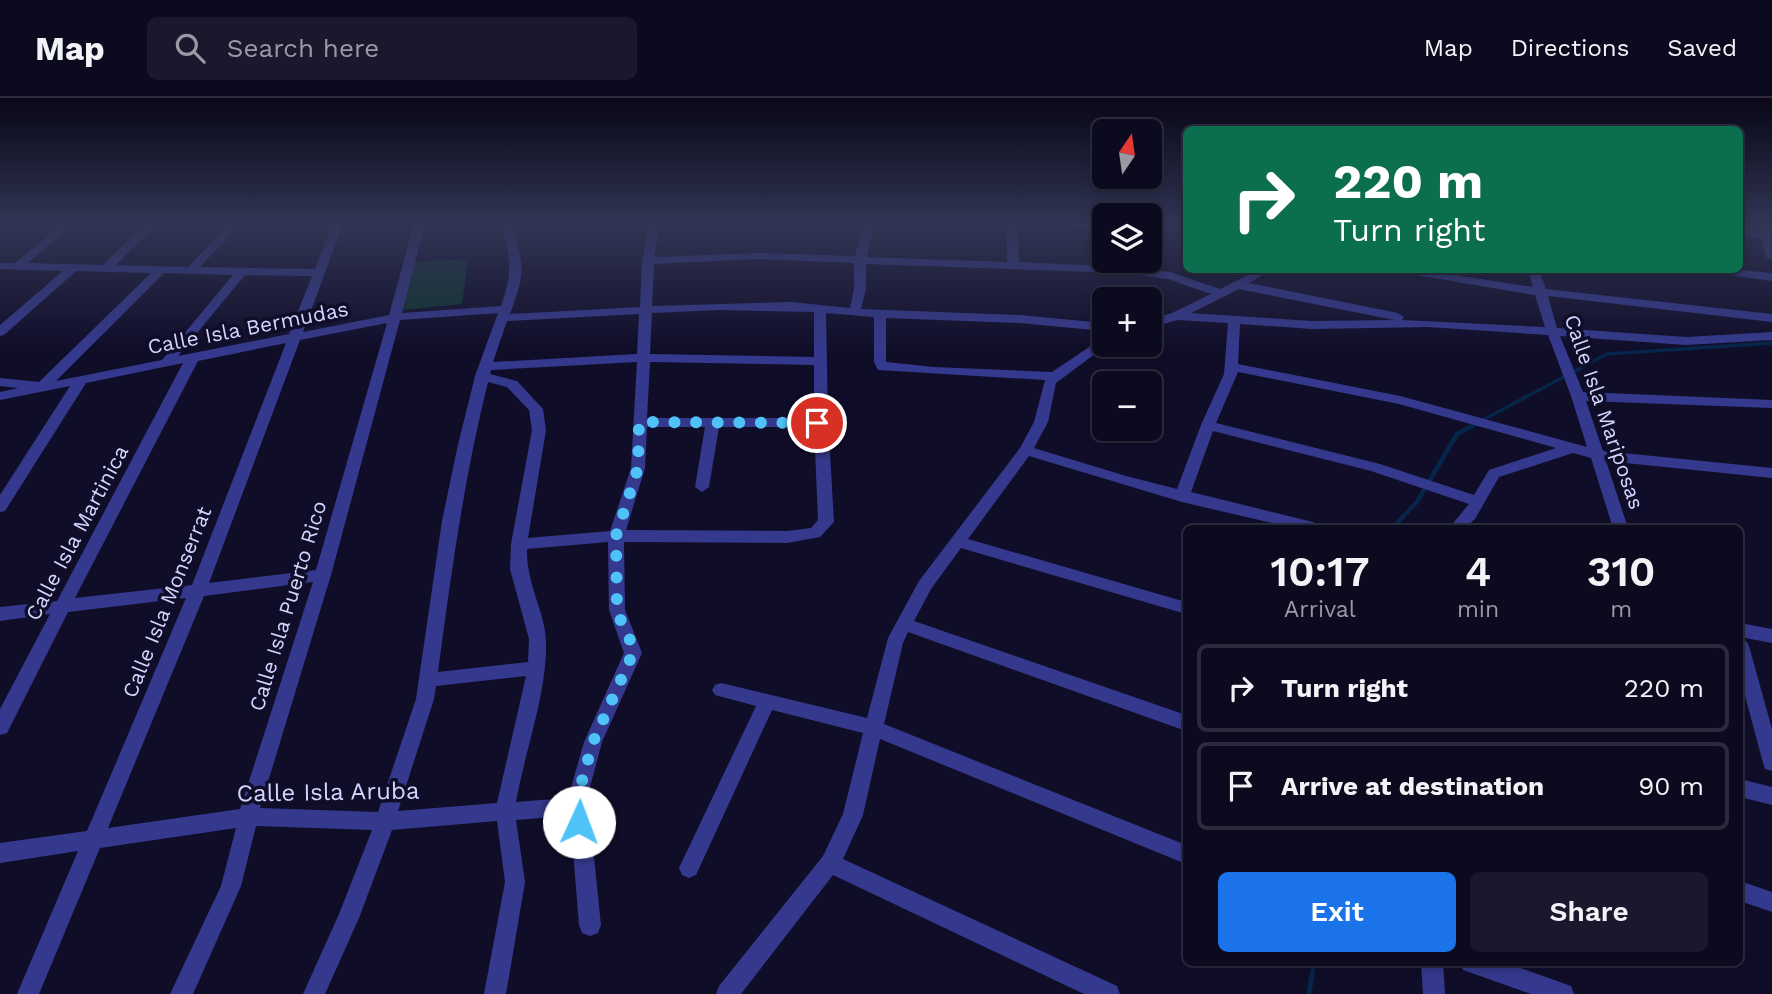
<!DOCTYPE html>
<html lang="en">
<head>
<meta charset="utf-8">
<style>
	:root { --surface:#0c0a1f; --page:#1a182c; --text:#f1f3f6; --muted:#9a9aa4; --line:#2c2b3d; --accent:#1a73e8 }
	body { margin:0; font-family:"Work Sans",sans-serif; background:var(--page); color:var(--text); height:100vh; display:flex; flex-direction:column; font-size:26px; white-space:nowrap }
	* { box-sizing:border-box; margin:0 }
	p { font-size:23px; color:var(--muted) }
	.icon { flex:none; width:38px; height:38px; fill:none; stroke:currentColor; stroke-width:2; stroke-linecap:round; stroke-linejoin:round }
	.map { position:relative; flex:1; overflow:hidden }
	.side { position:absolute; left:1183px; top:427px; width:560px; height:441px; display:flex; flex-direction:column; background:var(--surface); border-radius:10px; box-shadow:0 4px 10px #0003,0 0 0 2px var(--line) }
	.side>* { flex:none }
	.banner { position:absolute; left:1183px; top:28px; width:560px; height:147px; border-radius:10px; box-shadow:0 4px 10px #0003,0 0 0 2px var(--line); background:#0b6e4f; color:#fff; overflow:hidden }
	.needle { width:46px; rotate:13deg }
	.buttons { position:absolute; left:1092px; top:21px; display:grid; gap:14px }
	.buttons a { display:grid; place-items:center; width:70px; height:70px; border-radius:10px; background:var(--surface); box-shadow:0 4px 10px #0003,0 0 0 2px var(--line); font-size:35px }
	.pin { position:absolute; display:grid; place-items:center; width:60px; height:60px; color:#fff; margin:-30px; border:4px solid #fff; border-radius:50%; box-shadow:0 2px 7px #0007 }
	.me { position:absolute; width:77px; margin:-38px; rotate:2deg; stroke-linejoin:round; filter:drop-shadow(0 0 5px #0008) }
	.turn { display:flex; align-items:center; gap:24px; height:147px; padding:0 35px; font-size:32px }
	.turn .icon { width:91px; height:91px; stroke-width:2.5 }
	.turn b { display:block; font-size:49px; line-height:60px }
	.eta { display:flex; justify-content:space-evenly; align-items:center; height:119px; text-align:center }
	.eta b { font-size:42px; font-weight:600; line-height:49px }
	.cta { display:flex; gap:14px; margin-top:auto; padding:14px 35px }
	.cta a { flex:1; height:80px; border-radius:10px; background:var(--accent); color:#fff; font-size:28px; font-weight:600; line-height:80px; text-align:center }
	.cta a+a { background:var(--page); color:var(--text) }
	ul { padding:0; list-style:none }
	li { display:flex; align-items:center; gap:21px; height:88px; margin:0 14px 10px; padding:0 21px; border:4px solid var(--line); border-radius:10px }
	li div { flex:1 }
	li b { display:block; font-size:26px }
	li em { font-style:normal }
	header { display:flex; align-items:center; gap:42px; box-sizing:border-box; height:98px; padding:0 35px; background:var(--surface); border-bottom:2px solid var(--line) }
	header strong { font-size:33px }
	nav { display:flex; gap:38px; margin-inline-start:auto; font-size:24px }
	.search { width:490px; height:63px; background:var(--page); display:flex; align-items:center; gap:18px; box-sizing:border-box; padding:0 24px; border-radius:10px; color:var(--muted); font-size:26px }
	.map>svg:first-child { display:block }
	.green { fill:#10342f }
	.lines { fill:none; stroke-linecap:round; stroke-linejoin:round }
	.stream-far2 { stroke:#05254a; stroke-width:3.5 }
	.stream-far1 { stroke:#05254a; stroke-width:4.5 }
	.stream { stroke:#05254a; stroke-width:5 }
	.minor { fill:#34398d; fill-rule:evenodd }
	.route { stroke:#4fc3f7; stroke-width:12; stroke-dasharray:0 21.6 }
	.labels { text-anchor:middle; stroke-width:7; stroke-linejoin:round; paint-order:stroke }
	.street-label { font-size:21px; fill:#d6d5ff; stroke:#100d29 }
	.near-street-label { font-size:24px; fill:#d6d5ff; stroke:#100d29 }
</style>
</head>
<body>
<header>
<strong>Map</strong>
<div class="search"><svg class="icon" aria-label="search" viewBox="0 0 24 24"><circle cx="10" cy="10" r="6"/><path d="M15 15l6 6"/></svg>Search here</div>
<nav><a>Map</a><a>Directions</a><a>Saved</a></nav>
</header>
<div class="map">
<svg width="1772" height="896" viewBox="0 0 1772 896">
	<rect width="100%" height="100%" fill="#100d29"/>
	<polygon class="green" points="468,161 462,206 402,212 413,164"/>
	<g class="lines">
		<polyline class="stream-far2" points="1477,325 1607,256 1772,245"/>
		<polyline class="stream-far1" points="1392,430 1417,404 1457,336 1480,324"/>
		<polyline class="stream" points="1309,896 1314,864"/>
		<g class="minor">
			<path d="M62 126H74L28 165 103 167 145 126H157L116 167 188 169 229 126H240L200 169 315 171 332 126H343L303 234 389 217 414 126H425L402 215 501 208C514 171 510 163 501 126H512C524 170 526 172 510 216L640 209 642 163 649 126H660L654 159 758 155 855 158 863 126H874L867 159 1007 164V126H1017L1019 164 1125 169 1170 174 1220 191 1258 172H1271L1249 185 1398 215 1404 219 1402 222 1545 229 1535 197 1404 175 1398 172H1423L1533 189 1528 172H1539L1546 191 1772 216V224L1548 198 1557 230 1686 239 1772 234V242L1686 247 1560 238 1583 294 1772 302V310L1586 303 1603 353 1772 370V380L1606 363 1628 430H1613L1591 360 1573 355 1499 379 1475 421 1465 430H1449L1469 406 1371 373 1213 333 1191 394 1313 424 1321 430H1293L1182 404 1029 358 968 441 1186 504V516L961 450 931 491 914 523 1186 617V633L908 534 903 545 884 626 1186 747V766L880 641 863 717 843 761 1117 888 1120 896H1084L833 777 741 896H716L719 888 823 758 843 716 863 635 772 612 696 777 689 780 682 777 679 770 756 608 715 597 712 592 715 587 721 585 867 620 888 540 919 483 1020 350 1034 324 1045 282 878 272 874 264V219L826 215 828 321 834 424 820 439 787 445 624 444 625 512 642 555 602 644 585 708 592 740 601 827 598 835 590 838 582 835 579 827 572 740 567 718 516 722 525 784 506 896H484L505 784 497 723 392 732 359 820 325 896H303L339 816 372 732 256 728 241 788 193 896H170L221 788 236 730 100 750 39 896H17L78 753 0 765V745L87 733 186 500 68 514 7 635 0 637V611L50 516 0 523V509L57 503 183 265 86 285 5 413 0 414V397L70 288 0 302V294L18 290 0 288V280L39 284 151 175 76 173 4 237 0 238V227L63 173 0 171V165H15ZM758 161 854 165V191L850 210 791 204 652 208 654 166ZM866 166 1125 175 1168 181 1211 196 1172 215 1150 222V230L1177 222 1228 225 1224 276 1201 327 1177 391 1126 378 1034 350 1048 324 1056 285 1107 247H1104V239L1052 274 934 269 886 264V220L1020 225 1104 233V225L1020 217 861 211 866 191ZM164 175 233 177 162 262 56 283ZM245 177 312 178 289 236 178 258ZM1239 191 1394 222 1312 223 1191 215ZM719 212 814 214V259L650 256 652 215ZM498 215 475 278 457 351 442 423 416 601 378 714 260 710 331 477 400 222ZM639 216 637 256 493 264 507 223ZM387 225 316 472 209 485 300 242ZM1240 226 1312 231 1428 229 1548 237 1571 298 1587 349 1400 298 1238 266ZM286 245 192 487 75 500 198 263ZM637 264 631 370 610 433 528 440 546 332 543 311 517 283 490 276 491 272ZM650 264 814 267V320H647ZM1238 274 1399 306 1556 350 1489 372 1474 397 1380 366 1216 325ZM488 284 507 289 529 312 532 332 511 446 510 471 529 541 528 564 438 574C451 476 464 380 488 284ZM647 329H705L695 389 702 394 709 389 719 329H814L818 422 811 430 787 433 626 432 645 370ZM608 444 609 512 624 555 584 644 568 700 516 704C525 653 547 595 546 545 546 515 526 487 527 451ZM313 484 240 711 108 730 204 498ZM526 578 497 705 398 713 434 601 436 588Z"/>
			<polygon points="1062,126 1104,126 1104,130 1067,129"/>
			<polygon points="1150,126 1186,128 1186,134 1150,131"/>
			<polygon points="1759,126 1770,126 1772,162 1766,159 1762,140 1740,137 1740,131 1760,133"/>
			<polygon points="1709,172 1739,172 1772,175 1772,183 1715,175"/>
			<polygon points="1740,525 1772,531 1772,545 1740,539"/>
			<polygon points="1740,541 1746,543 1749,548 1772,631 1772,673 1765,671 1763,665 1740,579"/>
			<polygon points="1740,681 1772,689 1772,707 1740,699"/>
			<polygon points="1740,783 1772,794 1772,814 1740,803"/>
			<polygon points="1421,864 1443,864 1445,896 1423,896"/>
			<polygon points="1460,864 1504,864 1571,888 1574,896 1531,896 1463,872"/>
		</g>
	</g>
	<linearGradient id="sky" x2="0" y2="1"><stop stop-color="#090717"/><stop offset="0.5" stop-color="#313554"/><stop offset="1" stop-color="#313554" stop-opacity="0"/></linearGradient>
	<rect width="1772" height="252" fill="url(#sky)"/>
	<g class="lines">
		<path class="route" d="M579 724 575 708 593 644 633 555C632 540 621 527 617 512L616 438 638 370 639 324 817 325"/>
	</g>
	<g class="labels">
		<g class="street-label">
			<text transform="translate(248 230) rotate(-11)" y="7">Calle Isla Bermudas</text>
			<text transform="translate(1604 314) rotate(71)" y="7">Calle Isla Mariposas</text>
			<text transform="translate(77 435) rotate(-62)" y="7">Calle Isla Martinica</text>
			<text transform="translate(167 504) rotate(-68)" y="7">Calle Isla Monserrat</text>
			<text transform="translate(288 508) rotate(-73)" y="7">Calle Isla Puerto Rico</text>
		</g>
		<g class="near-street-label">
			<text transform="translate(328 694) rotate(-1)" y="8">Calle Isla Aruba</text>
		</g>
	</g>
</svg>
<div class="buttons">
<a><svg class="needle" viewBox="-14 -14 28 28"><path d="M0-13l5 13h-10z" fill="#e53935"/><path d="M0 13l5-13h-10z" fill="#9a9aa4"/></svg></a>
<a><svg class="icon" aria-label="layers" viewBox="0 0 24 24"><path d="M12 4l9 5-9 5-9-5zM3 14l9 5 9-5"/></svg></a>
<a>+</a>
<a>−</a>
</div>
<div class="pin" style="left:817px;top:325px;background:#d93025"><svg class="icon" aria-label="arrive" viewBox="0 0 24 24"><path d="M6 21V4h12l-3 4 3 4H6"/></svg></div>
<svg class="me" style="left:579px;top:724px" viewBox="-20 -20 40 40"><circle r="19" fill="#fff"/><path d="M0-13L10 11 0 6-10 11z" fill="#4fc3f7"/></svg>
<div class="banner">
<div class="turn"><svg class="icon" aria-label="right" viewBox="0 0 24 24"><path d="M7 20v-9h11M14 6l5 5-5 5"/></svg><div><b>220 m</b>Turn right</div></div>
</div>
<section class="side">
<div class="eta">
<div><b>10:17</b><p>Arrival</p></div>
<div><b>4</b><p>min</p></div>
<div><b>310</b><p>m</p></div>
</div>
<ul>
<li><svg class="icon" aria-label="right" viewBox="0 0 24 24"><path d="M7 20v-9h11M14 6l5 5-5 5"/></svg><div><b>Turn right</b></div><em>220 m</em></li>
<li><svg class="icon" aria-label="arrive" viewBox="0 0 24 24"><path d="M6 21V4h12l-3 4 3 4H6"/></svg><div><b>Arrive at destination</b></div><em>90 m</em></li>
</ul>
<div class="cta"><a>Exit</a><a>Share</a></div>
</section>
</div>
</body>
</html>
